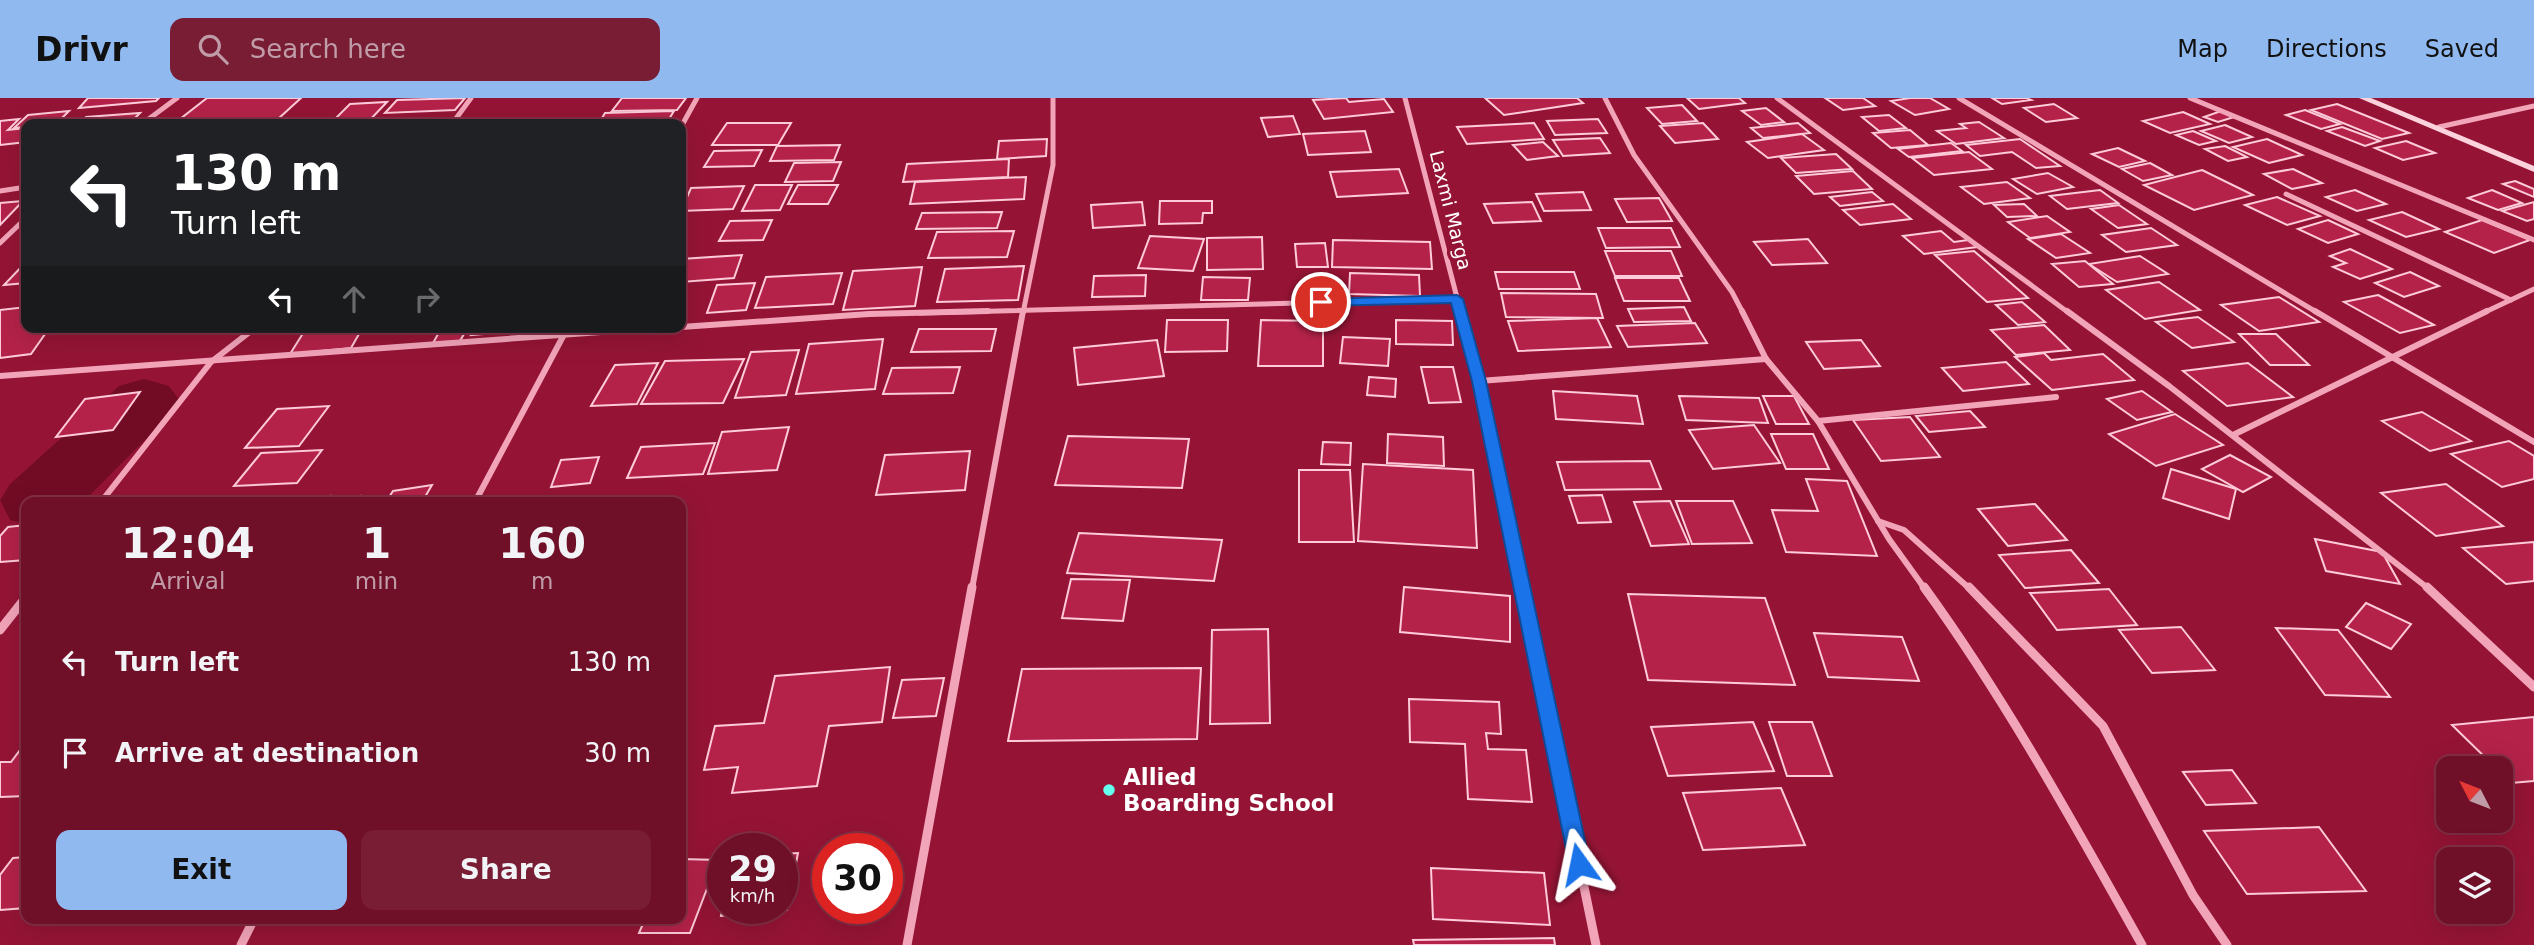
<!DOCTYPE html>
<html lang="en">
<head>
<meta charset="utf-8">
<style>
	:root { --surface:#700f28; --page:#781d34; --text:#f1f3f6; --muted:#c09ca8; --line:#822f45; --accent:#90b9f0 }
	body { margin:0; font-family:"DejaVu Sans",sans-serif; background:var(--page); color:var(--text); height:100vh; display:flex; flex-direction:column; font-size:26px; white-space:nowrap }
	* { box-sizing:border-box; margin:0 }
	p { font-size:23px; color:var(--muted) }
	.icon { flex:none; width:38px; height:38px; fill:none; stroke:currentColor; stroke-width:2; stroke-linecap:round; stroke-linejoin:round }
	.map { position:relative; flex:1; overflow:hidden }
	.panel { position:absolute; left:21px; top:399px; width:665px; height:427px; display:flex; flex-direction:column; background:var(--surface); border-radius:14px; box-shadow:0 7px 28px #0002,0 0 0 2px var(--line) }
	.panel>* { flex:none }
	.guide { position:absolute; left:21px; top:21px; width:665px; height:214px; border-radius:14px; box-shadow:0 7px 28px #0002,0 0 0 2px var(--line); background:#202124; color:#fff; overflow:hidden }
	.needle { width:46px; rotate:312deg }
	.buttons { position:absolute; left:2436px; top:658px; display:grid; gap:14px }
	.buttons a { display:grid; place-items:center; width:77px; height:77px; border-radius:14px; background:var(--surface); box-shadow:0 7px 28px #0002,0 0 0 2px var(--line); font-size:35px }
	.speed { position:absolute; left:707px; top:735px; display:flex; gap:14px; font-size:35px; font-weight:700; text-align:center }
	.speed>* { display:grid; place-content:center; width:91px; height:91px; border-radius:50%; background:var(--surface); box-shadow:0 7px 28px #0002,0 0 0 2px var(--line); line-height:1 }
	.speed small { font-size:18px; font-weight:400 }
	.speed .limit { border:10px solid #d22; background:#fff; color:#111 }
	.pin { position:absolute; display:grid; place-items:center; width:60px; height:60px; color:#fff; margin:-30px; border:4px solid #fff; border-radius:50%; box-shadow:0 2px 7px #0007 }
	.me { position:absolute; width:77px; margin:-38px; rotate:348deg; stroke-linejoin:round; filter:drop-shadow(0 0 5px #0008) }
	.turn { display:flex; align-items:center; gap:24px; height:147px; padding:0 35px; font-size:32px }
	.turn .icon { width:91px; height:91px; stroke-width:2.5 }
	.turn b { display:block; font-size:49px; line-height:60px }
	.lanes { display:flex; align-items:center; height:66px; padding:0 35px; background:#0003; justify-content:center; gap:35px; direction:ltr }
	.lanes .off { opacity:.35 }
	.eta { display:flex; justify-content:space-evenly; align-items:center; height:119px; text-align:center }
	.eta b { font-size:42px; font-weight:600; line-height:49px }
	.action { display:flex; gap:14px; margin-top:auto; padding:14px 35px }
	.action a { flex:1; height:80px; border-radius:14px; background:var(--accent); color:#111; font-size:28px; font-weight:600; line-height:80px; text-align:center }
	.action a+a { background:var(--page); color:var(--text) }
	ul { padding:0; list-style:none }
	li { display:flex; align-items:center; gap:21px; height:91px; padding:0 35px }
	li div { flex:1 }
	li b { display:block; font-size:26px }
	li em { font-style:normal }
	header { display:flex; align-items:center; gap:42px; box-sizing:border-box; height:98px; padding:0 35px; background:var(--accent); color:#111 }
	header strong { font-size:33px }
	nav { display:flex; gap:38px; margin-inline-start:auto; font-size:24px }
	.search { width:490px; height:63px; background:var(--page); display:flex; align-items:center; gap:18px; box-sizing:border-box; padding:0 24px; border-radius:14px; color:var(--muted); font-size:26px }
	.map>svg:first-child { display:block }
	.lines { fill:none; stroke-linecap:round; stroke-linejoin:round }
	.river { fill:#720c25; fill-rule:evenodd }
	.building { fill:#b42249; stroke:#fdcbd9; stroke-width:2 }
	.street-far2 { stroke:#f2a4b9; stroke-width:5 }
	.street-far1 { stroke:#f2a4b9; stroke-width:6 }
	.street { stroke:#f2a4b9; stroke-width:9 }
	.secondary { fill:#fcd3dd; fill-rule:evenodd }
	.route { fill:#1a73e8; stroke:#114b97; stroke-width:2 }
	.poi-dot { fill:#65ffee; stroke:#951435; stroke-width:2.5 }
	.labels { text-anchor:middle; stroke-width:7; stroke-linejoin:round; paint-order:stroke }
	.street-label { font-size:19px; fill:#fff; stroke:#951435 }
	.near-poi-label { font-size:23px; font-weight:bold; fill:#fff; stroke:#951435; text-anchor:start }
</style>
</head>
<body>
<header>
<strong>Drivr</strong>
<div class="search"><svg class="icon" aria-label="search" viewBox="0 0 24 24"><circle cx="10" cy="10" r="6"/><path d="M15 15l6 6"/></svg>Search here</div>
<nav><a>Map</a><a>Directions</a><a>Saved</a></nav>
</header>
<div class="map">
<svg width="2534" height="847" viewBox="0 0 2534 847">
	<rect width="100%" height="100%" fill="#951435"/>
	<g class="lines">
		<polygon class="river" points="144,281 169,288 180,303 169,318 83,404 26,404 26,426 10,422 0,402 10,386 119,288"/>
	</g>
	<g class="building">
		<polygon points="88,0 159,0 156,3 79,10"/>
		<polygon points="207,0 301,0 278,21 175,25"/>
		<polygon points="465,0 455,12 385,15 397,2"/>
		<polygon points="622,0 686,0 677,12 612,13"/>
		<polygon points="1346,0 1349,4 1384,1 1393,14 1324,21 1313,2"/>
		<polygon points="1485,0 1577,0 1583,5 1504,17"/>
		<polygon points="1687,0 1739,0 1745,5 1699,11"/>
		<polygon points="1825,0 1863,0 1875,8 1843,12"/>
		<polygon points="1910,0 1930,0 1949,11 1915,17 1891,3"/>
		<polygon points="1992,0 2026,0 2031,2 2002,6"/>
		<polygon points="387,4 366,26 330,26 350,6"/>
		<polygon points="2054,6 2077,20 2046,24 2024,10"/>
		<polygon points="2337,6 2409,35 2382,41 2311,12"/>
		<polygon points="1682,7 1697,23 1662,26 1647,10"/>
		<polygon points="1766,10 1784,24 1761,27 1742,13"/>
		<polygon points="2305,12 2340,26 2321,31 2286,17"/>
		<polygon points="69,13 56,26 26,26 26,29 14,30 28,17"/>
		<polygon points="674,13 666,26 599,25 605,15"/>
		<polygon points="2221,13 2234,19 2218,24 2204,19"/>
		<polygon points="2183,14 2210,26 2170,35 2143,23"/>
		<polygon points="140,15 129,26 78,26 86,19"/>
		<polygon points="1889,17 1906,30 1879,33 1862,19"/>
		<polygon points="1293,18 1300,36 1268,39 1261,20"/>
		<polygon points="19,21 8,32 26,30 26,44 0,47 0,23"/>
		<polygon points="1598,21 1607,35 1555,37 1547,23"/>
		<polygon points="1979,24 2004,40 1956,46 1937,33 1966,30 1960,26"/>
		<polygon points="727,25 791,25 778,47 712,47"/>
		<polygon points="1534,25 1544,41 1467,46 1457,29"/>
		<polygon points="1703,25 1718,41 1675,45 1660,28"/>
		<polygon points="1798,25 1810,35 1763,40 1751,30"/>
		<polygon points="2225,27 2252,39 2229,45 2201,33"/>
		<polygon points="2342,29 2380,43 2365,48 2327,33"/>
		<polygon points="1910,32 1928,47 1891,50 1873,35"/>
		<polygon points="1365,33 1371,54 1308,57 1303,36"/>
		<polygon points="2193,33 2216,43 2199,47 2176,37"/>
		<polygon points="1802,36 1824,52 1768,60 1747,44"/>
		<polygon points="1600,40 1610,55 1563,58 1553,42"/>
		<polygon points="1047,41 1046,58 997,61 999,43"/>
		<polygon points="2020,41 2060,68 2036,70 2012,54 1980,58 1966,47"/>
		<polygon points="2267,41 2302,57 2269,65 2233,49"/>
		<polygon points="2406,43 2435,55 2403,62 2375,50"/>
		<polygon points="1543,44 1558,58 1527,62 1513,47"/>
		<polygon points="1951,45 1962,53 1909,59 1898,51"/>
		<polygon points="840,47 834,62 770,63 777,48"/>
		<polygon points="2225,48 2247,59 2228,63 2205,51"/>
		<polygon points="2118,50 2145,63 2119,69 2092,56"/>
		<polygon points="762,52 754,68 704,69 714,53"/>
		<polygon points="1969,54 1992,71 1934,77 1912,60"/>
		<polygon points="1836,56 1852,71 1796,75 1781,60"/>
		<polygon points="1009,61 1008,79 903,84 907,66"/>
		<polygon points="841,64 833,83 785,84 794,65"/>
		<polygon points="2150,65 2172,77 2143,83 2122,71"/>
		<polygon points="1399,71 1408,95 1337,99 1330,74"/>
		<polygon points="2293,71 2322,85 2292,91 2264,76"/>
		<polygon points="2202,72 2253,97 2194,112 2144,87"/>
		<polygon points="1853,73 1872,91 1814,96 1796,78"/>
		<polygon points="2048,75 2073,89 2037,96 2013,81"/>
		<polygon points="1026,79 1024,101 910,106 915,84"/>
		<polygon points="2515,83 2534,91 2534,99 2503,86"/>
		<polygon points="2007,84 2030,100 1984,106 1961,89"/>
		<polygon points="755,87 792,87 780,112 742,113"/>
		<polygon points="798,87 838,87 828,106 788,106"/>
		<polygon points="744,88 733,111 681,113 691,90"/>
		<polygon points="2100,92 2118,105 2067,111 2050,98"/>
		<polygon points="2355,92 2386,106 2357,113 2326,99"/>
		<polygon points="2492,92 2522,105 2498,112 2468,100"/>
		<polygon points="1583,94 1591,112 1544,113 1536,96"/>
		<polygon points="1872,94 1883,103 1840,108 1830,99"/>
		<polygon points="2277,99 2320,118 2287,127 2245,107"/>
		<polygon points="1659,100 1672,123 1627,124 1615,101"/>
		<polygon points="23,103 0,127 0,105"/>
		<polygon points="1160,103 1212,103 1212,115 1203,115 1202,125 1159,126"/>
		<polygon points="1142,104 1145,127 1093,130 1091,107"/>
		<polygon points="1532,104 1541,123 1493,125 1484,106"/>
		<polygon points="2534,104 2534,121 2527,123 2502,113"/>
		<polygon points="1893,106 1911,121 1860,127 1843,112"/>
		<polygon points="2024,106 2037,118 2007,119 1994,107"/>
		<polygon points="2119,107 2147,126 2118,130 2091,111"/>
		<polygon points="1002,114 997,130 916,131 922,115"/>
		<polygon points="2402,114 2439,131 2406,139 2369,122"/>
		<polygon points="2047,118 2070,134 2030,140 2008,124"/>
		<polygon points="772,122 763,142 719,143 730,123"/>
		<polygon points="2328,122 2358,136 2328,145 2298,131"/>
		<polygon points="2482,122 2530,142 2494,155 2445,134"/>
		<polygon points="1598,130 1671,130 1680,149 1606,150"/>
		<polygon points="2151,130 2177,147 2126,154 2102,137"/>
		<polygon points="1014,133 1007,159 928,160 937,134"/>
		<polygon points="1941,133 1954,144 1968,142 1977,149 1924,156 1903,138"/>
		<polygon points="2061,136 2090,155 2056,160 2028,141"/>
		<polygon points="1150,138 1204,141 1193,173 1138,170"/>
		<polygon points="1262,139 1263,171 1207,172 1207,140"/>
		<polygon points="1808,141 1827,165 1772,167 1754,144"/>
		<polygon points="1333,142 1430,144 1432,171 1332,169"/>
		<polygon points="1325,145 1328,169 1297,169 1295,146"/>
		<polygon points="2350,151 2392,171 2360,181 2333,169 2346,165 2330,158"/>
		<polygon points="1605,153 1671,153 1682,178 1615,178"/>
		<polygon points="1974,153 2028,200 1987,204 1935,157"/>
		<polygon points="742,157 734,180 681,184 681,161"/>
		<polygon points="2140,158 2168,176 2117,184 2089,166"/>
		<polygon points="2085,163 2113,186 2079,189 2052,166"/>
		<polygon points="26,164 26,185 4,187"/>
		<polygon points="1024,168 1018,202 937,204 945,171"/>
		<polygon points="922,169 915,208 843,212 853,173"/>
		<polygon points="1495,174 1574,174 1580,191 1499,191"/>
		<polygon points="2410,174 2439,188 2404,199 2375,185"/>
		<polygon points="842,175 833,206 755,210 766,179"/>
		<polygon points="1350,175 1419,177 1420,198 1349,196"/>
		<polygon points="1146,177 1145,198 1092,199 1094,178"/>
		<polygon points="1203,179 1250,180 1248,202 1201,202"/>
		<polygon points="1615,180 1679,180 1690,203 1624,203"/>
		<polygon points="2159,184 2200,212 2145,221 2106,192"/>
		<polygon points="755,185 746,212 707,215 717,187"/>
		<polygon points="1501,195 1596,196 1603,220 1506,219"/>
		<polygon points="2378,197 2434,227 2400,235 2344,204"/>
		<polygon points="2279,199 2319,224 2259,233 2221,207"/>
		<polygon points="2022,204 2045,224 2018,227 1996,207"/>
		<polygon points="26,209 26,229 50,229 31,256 0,260 0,212"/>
		<polygon points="1684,209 1691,223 1634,224 1628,211"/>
		<polygon points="2198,219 2234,244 2192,250 2156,224"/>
		<polygon points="1597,220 1611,249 1518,253 1508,223"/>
		<polygon points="1167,222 1228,222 1227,253 1165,254"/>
		<polygon points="1261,222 1323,223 1323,268 1258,268"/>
		<polygon points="1396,222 1452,223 1453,247 1396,246"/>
		<polygon points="1695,225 1707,245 1628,249 1617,228"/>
		<polygon points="2044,227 2070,252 2016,257 1991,232"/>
		<polygon points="307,229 363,229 351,250 290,256"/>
		<polygon points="442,229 468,229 460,243 433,245"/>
		<polygon points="475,229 520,229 518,233 471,237"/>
		<polygon points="526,229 565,229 562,235 521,238"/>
		<polygon points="919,231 996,231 991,253 911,254"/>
		<polygon points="2239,236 2276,236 2309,267 2270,267"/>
		<polygon points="1343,239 1390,241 1388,268 1340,265"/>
		<polygon points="883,241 875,291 796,296 809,246"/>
		<polygon points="1157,242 1164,278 1078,287 1074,250"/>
		<polygon points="1861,242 1880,268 1824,271 1806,244"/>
		<polygon points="799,252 786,297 735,300 751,254"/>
		<polygon points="2044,255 2051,262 2103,256 2134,282 2052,292 2015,259"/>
		<polygon points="744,261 723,305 641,306 665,263"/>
		<polygon points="2006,264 2029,286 1963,293 1942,270"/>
		<polygon points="658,265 637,306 591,308 615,267"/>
		<polygon points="2248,265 2293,299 2227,308 2183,273"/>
		<polygon points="960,269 953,295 883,296 892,270"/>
		<polygon points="1421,269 1453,269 1461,304 1429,305"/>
		<polygon points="1369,279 1396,281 1395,299 1367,297"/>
		<polygon points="1553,293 1637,298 1643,326 1556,321"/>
		<polygon points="2142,293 2172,314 2137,322 2107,301"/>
		<polygon points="140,294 113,332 56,339 85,301"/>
		<polygon points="1679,298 1759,300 1768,325 1686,322"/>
		<polygon points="1763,298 1794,298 1809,326 1776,326"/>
		<polygon points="329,308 299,348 245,350 277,311"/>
		<polygon points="1970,313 1985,329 1929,334 1916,318"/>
		<polygon points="2422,314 2471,343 2430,353 2382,323"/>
		<polygon points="2175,316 2223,347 2156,368 2109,336"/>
		<polygon points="1910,319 1940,359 1881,363 1853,322"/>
		<polygon points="1754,327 1780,365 1713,371 1689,332"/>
		<polygon points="789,329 777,372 708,376 722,334"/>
		<polygon points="1388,336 1443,339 1444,368 1387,365"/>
		<polygon points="1771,336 1813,336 1829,371 1786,371"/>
		<polygon points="1068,338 1189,341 1182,390 1055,387"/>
		<polygon points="2509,343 2534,358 2534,381 2502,389 2451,356"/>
		<polygon points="1323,344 1351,345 1350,367 1321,366"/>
		<polygon points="715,345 703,376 627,380 641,349"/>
		<polygon points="322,352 297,385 234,388 261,355"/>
		<polygon points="970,353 965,392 876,397 885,357"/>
		<polygon points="2230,357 2271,379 2243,394 2202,371"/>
		<polygon points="599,359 590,385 551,389 561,362"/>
		<polygon points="1650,363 1661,391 1565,392 1557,364"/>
		<polygon points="1363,366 1473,372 1477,450 1358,443"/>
		<polygon points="2171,371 2236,391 2229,421 2163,400"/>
		<polygon points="1299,372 1350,372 1354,444 1299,444"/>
		<polygon points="1806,381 1847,383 1877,458 1786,454 1772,412 1818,413"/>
		<polygon points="2446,386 2503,428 2436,438 2381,395"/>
		<polygon points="432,387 422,404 386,404 393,393"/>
		<polygon points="1602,397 1611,424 1578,425 1569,398"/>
		<polygon points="330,398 326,404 291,404 293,401"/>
		<polygon points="360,398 357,404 327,404 329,401"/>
		<polygon points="284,399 281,404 211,404"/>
		<polygon points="1670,403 1689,446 1651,448 1634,404"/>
		<polygon points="1676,403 1733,403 1752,445 1692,446"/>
		<polygon points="2035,406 2067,442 2008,448 1978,411"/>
		<polygon points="26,427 26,462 0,464 0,438 8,429"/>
		<polygon points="1079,435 1222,442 1214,483 1067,475"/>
		<polygon points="2315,441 2382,454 2400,486 2326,473"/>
		<polygon points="2534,444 2534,483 2506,486 2463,450"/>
		<polygon points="2071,452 2099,485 2025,490 1999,457"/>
		<polygon points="1071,481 1130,482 1123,523 1062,520"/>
		<polygon points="1404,489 1510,498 1510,544 1400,534"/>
		<polygon points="2109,491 2137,527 2057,532 2030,495"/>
		<polygon points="1628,496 1765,500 1795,587 1648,582"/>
		<polygon points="2366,505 2411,526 2391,551 2346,529"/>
		<polygon points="2181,529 2215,572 2152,575 2119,532"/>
		<polygon points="2276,530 2338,532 2390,599 2325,597"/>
		<polygon points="1268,531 1270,625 1210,626 1212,532"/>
		<polygon points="1814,535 1902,539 1919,583 1828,579"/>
		<polygon points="890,569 882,624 829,628 817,688 732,695 738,669 704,672 715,628 764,625 775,578"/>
		<polygon points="1201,570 1197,641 1008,643 1022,571"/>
		<polygon points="944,580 936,618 893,620 902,582"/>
		<polygon points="1409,601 1499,604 1501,636 1486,635 1488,651 1526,652 1532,704 1468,701 1465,646 1410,644"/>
		<polygon points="2534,619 2534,683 2511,685 2501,675 2501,670 2496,670 2452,627"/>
		<polygon points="1753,624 1774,673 1668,678 1651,629"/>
		<polygon points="1769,624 1812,624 1832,678 1787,678"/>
		<polygon points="26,644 26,698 0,699 0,664 11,664"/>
		<polygon points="2232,672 2256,705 2206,707 2183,674"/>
		<polygon points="1781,690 1805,747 1703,752 1683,695"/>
		<polygon points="2319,729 2366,793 2247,796 2204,733"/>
		<polygon points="798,755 787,812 721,818 723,809 782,810 782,756"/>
		<polygon points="26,759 26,810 0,812 0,777 13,760"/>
		<polygon points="681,761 718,762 690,835 639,835 645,821 681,821"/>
		<polygon points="1431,770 1544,775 1550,827 1433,821"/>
		<polygon points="1554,840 1555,847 1414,847 1413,842"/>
	</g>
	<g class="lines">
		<g class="street-far2">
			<polyline points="1405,0 1461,215"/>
			<polyline points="1605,0 1634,57 1732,194 1743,215"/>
			<polyline points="1777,0 2069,215"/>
			<polyline points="1959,0 2318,215"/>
			<polyline points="2190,0 2534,142"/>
			<polyline points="142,26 177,0"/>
			<polyline points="452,26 471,0"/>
			<polyline points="681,29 697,0"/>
			<polyline points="2439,29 2534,8"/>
			<polyline points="0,93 26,89"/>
			<polyline points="2286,96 2511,202"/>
			<polyline points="0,145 26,120"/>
			<polyline points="919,215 1457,201"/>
			<polyline points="1023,215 1053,67 1053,0"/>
			<polyline points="2483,215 2534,191"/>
		</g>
		<g class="street-far1">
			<polyline points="1461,213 1479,283 1522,491"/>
			<polyline points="1742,213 1766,261 1818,323 1889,441 1925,491"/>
			<polyline points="2067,213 2169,288 2429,491"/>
			<polyline points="2315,213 2534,344"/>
			<polyline points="681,229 869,216 988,213"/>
			<polyline points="0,278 670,229"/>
			<polyline points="1479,283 1766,261"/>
			<polyline points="1818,323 2056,299"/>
			<polyline points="2233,337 2487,213"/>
			<polyline points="101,404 211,264 256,229"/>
			<polyline points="475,404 568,229"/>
			<polyline points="1878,423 1904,432 1970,491"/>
			<polyline points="972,491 1023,213"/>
		</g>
		<g class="street">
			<polyline points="1522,489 1596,847"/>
			<path d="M1924 489C2006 602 2074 726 2142 847"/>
			<polyline points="1969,489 2103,628 2193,797 2227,847"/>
			<polyline points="2427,489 2534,589"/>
			<polyline points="0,532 26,499"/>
			<polyline points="241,847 254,821"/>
			<polyline points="907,847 972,489"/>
		</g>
		<polygon class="secondary" points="2359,0 2371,0 2534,68 2534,74"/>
	</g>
	<polygon class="route" points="1457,197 1463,201 1486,283 1590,766 1587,773 1579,775 1572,773 1569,766 1472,283 1451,205 1321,208 1315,204 1321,201"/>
	<circle class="poi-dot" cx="1109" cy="692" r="7"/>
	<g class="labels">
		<g class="street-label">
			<text transform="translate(1451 112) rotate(76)" y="7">Laxmi Marga</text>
		</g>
		<g class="near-poi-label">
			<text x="1123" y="687">Allied<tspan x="1123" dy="26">Boarding School</tspan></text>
		</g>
	</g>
</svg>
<div class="buttons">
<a><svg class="needle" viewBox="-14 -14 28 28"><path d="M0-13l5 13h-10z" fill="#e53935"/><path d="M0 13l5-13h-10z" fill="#c09ca8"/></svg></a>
<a><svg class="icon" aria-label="layers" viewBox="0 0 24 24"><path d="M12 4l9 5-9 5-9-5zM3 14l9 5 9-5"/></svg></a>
</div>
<div class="speed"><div>29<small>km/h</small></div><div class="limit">30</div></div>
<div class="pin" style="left:1321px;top:204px;background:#d93025"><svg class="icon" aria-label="arrive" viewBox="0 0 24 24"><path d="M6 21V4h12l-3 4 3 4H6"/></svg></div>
<svg class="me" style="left:1579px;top:766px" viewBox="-20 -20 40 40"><path d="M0-17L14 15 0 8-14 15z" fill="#1a73e8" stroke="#fff" stroke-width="4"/></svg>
<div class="guide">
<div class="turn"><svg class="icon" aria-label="left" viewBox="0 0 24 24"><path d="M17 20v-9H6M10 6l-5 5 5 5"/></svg><div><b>130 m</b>Turn left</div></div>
<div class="lanes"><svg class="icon" aria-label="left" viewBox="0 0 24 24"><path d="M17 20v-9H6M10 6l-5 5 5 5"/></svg><svg class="icon off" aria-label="ahead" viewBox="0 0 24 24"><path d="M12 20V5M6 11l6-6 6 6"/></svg><svg class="icon off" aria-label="right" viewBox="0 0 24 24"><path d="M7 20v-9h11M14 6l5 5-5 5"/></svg></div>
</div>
<section class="panel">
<div class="eta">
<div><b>12:04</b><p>Arrival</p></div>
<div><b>1</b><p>min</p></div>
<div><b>160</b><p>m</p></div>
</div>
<ul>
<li><svg class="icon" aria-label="left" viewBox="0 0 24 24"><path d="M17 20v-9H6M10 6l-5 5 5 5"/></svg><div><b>Turn left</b></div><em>130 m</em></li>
<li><svg class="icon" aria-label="arrive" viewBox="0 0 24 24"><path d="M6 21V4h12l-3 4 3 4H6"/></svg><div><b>Arrive at destination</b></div><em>30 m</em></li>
</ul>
<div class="action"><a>Exit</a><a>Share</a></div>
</section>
</div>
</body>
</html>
